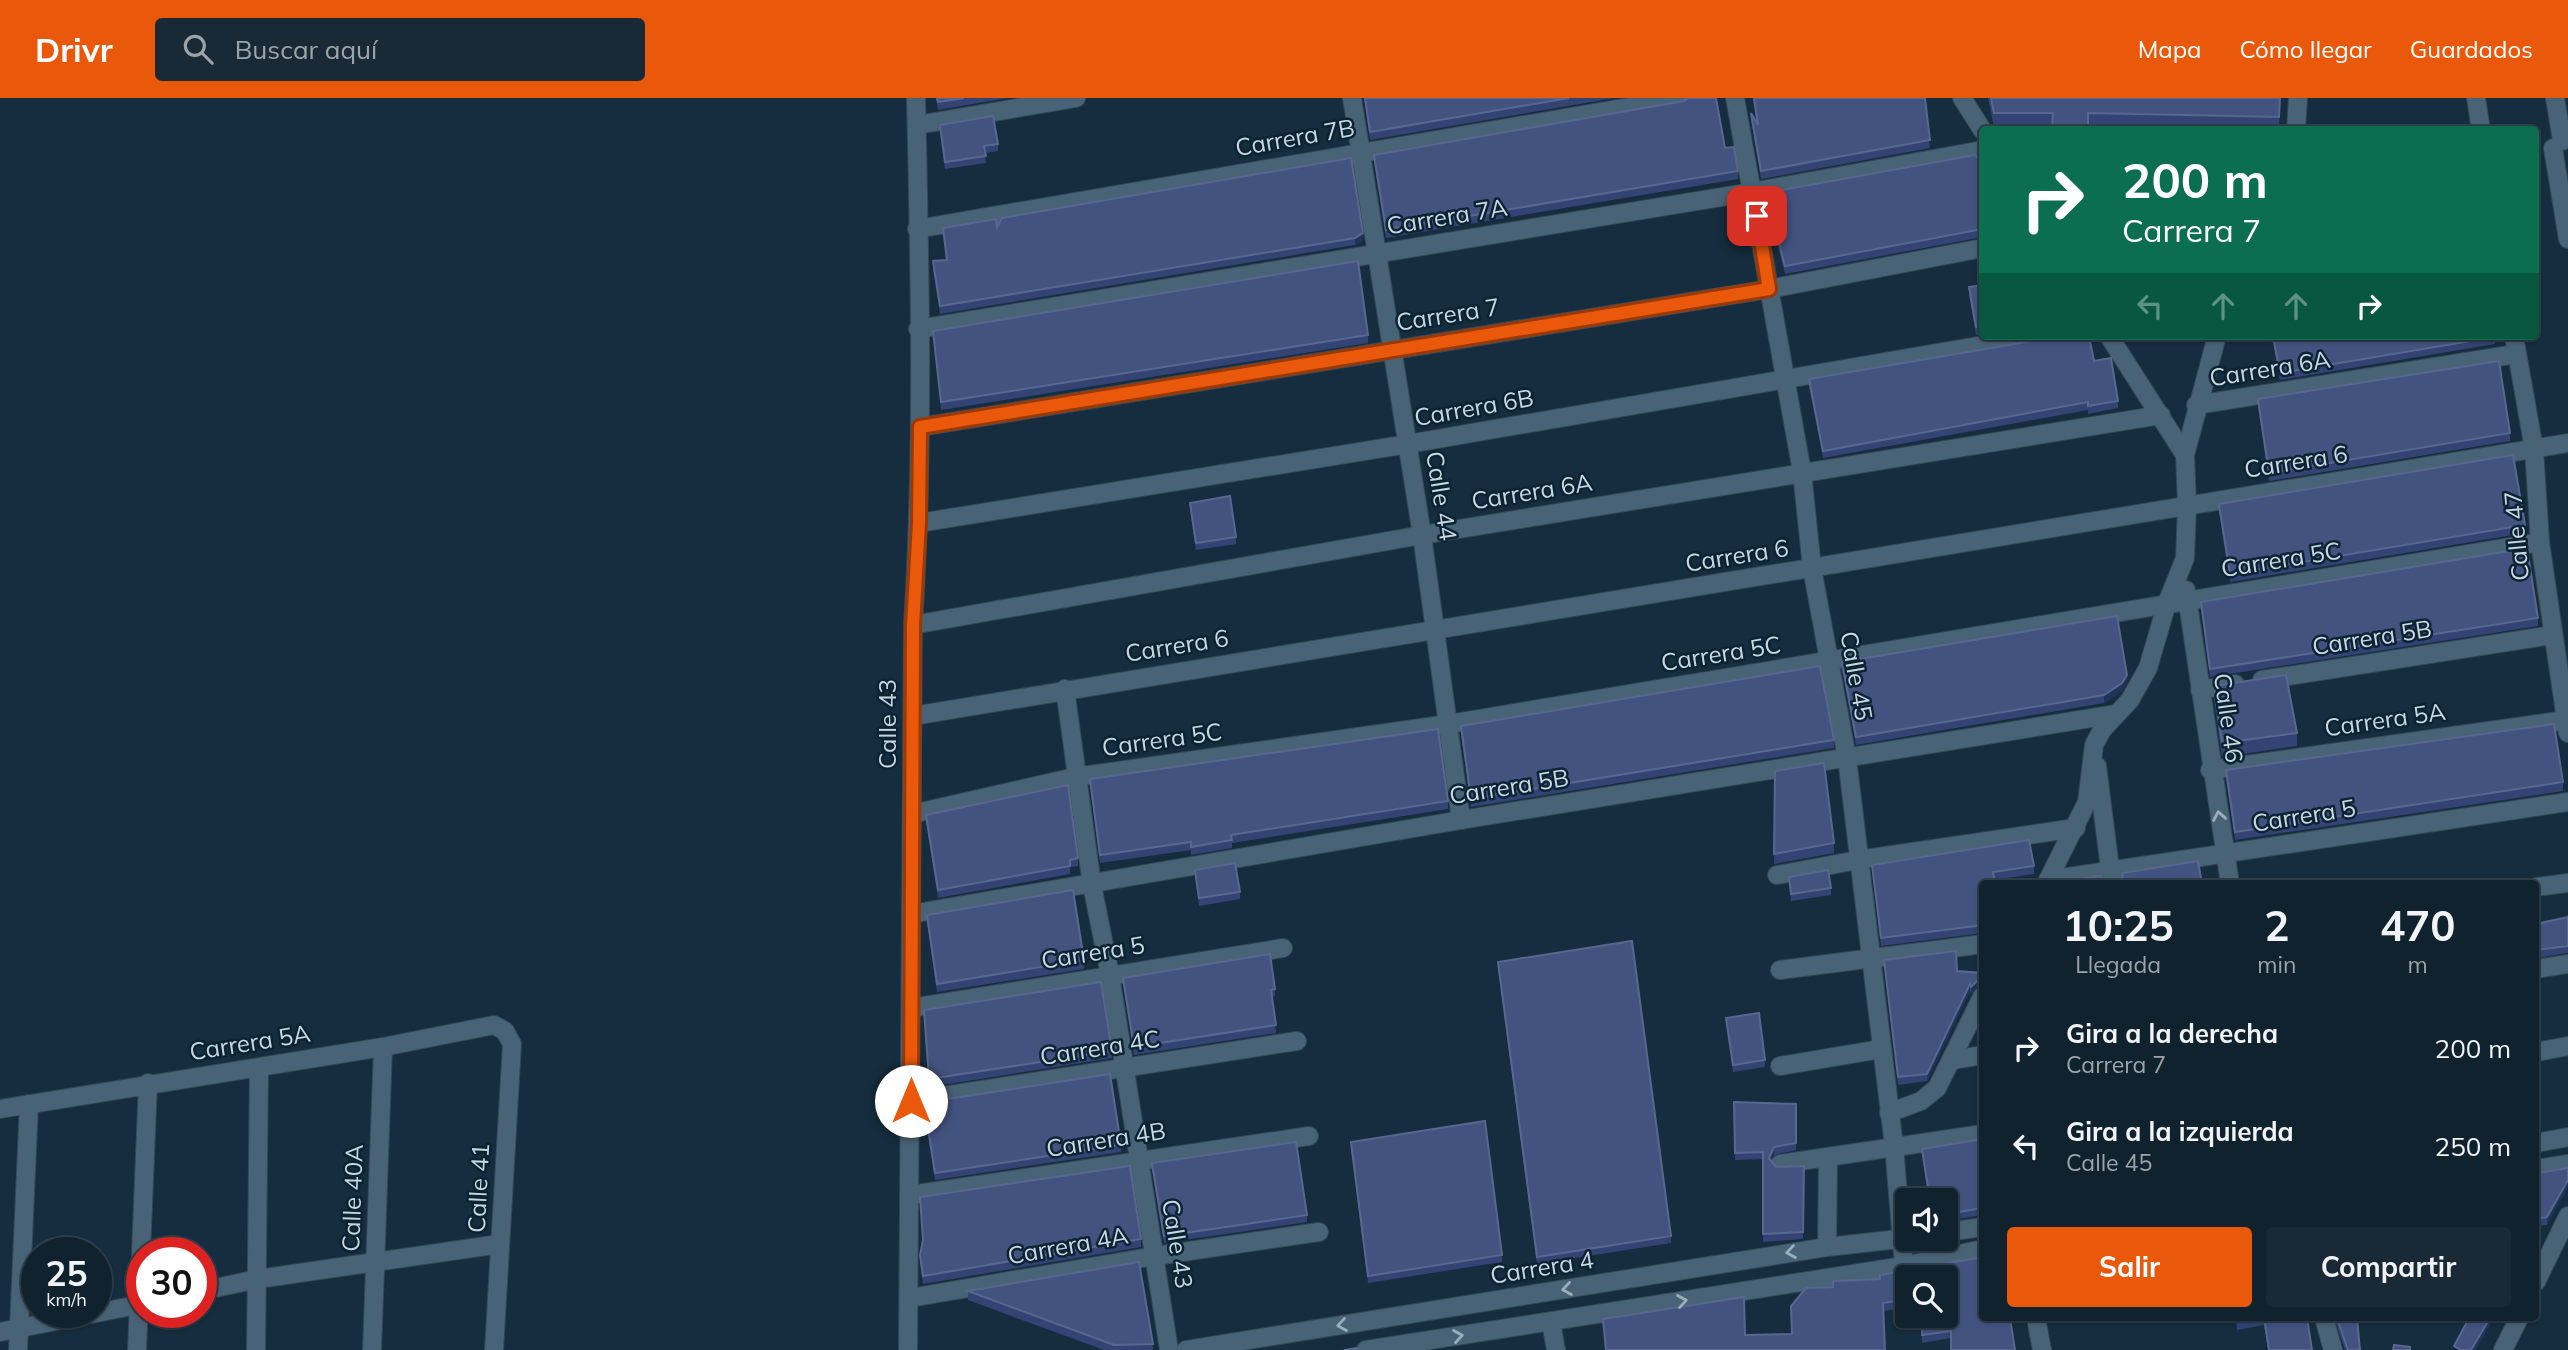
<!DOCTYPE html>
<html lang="es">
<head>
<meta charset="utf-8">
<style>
	:root { --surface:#10222e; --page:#192a36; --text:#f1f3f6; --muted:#9ca4aa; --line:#303f4a; --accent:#ea580c }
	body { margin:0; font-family:Mulish,sans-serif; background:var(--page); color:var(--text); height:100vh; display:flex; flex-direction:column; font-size:26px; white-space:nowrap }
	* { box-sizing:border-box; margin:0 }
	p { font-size:23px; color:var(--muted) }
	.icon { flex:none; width:38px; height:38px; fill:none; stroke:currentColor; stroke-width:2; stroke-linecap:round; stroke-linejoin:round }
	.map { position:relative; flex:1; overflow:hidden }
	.drawer { position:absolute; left:1979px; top:782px; width:560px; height:441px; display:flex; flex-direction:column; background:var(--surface); border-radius:7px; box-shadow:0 2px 5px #0004,0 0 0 2px var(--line) }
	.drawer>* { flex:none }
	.guide { position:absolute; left:1979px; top:28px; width:560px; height:214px; border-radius:7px; box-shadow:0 2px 5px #0004,0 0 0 2px var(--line); background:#0b6e4f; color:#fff; overflow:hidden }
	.fabs { position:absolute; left:1895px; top:1090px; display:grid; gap:14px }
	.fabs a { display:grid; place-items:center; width:63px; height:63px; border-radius:7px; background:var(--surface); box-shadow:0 2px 5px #0004,0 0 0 2px var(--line); font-size:35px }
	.speed { position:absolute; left:21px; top:1139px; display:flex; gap:14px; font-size:35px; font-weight:700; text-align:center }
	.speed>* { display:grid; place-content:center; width:91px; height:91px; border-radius:50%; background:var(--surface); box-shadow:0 2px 5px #0004,0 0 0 2px var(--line); line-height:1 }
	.speed small { font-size:18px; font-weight:400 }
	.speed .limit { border:10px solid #d22; background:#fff; color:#111 }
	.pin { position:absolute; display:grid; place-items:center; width:60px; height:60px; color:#fff; margin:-30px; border-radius:14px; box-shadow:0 4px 10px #0006 }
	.me { position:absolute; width:77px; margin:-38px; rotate:0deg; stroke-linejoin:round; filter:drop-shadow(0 0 5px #0008) }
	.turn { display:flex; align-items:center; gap:24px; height:147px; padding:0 28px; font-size:32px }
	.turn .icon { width:91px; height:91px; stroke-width:2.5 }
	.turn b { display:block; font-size:49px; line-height:60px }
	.lanes { display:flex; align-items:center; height:66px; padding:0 28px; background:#0003; justify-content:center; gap:35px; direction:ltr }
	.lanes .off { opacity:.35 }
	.eta { display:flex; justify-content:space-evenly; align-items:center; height:119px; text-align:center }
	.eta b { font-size:42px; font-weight:700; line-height:49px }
	.cta { display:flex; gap:14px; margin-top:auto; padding:14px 28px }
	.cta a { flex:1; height:80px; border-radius:7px; background:var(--accent); color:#fff; font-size:28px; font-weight:700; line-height:80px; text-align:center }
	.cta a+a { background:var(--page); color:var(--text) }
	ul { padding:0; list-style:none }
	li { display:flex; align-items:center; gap:21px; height:98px; padding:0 28px }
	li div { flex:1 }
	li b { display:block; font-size:26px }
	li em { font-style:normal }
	header { display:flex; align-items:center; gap:42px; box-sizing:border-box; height:98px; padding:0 35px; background:var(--accent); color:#fff }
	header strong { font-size:33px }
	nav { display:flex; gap:38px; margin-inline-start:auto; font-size:24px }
	.search { width:490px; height:63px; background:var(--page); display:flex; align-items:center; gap:18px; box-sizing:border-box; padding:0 24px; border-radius:7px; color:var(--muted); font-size:26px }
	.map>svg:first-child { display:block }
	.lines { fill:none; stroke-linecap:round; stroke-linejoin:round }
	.minor-casing { stroke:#344756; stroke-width:20 }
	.minor { stroke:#496376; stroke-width:18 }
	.wall { fill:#334374 }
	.shaded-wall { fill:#20345a }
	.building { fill:#435380; stroke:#58678f; stroke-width:2 }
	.oneway { stroke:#9baebc }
	.route-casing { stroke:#983908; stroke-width:18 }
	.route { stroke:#ea580c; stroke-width:12 }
	.labels { text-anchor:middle; stroke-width:5; stroke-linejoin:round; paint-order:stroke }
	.street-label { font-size:24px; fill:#c7d6e1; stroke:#0b2434 }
</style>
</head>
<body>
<header>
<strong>Drivr</strong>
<div class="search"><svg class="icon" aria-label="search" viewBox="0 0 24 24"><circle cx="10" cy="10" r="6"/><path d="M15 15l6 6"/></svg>Buscar aquí</div>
<nav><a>Mapa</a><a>Cómo llegar</a><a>Guardados</a></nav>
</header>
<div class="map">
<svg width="2568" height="1252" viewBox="0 0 2568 1252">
	<rect width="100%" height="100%" fill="#152d3e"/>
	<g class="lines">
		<defs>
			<g id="minor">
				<polyline points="1352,0 1422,437 1461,722"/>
				<polyline points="1735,0 1802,374 1812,470 1847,660 1894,1048 1904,1168"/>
				<polyline points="1962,0 1983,33"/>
				<polyline points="2476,0 2481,32"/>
				<polyline points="2555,0 2562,43"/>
				<polyline points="917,27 1076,0"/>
				<polyline points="2296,32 2298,0"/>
				<polyline points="2553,50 2568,141"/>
				<polyline points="917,131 1682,0"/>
				<polyline points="918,231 1752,94 1983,52"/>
				<polyline points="2109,238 2185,357"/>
				<polyline points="2514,238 2534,351 2540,444 2568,635"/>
				<polyline points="2196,307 2516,256"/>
				<polyline points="920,329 1769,191 1983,150"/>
				<polyline points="919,425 1408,346 2036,238"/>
				<polyline points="2186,492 2230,786"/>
				<polyline points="913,527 1422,437 2161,317"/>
				<polyline points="2262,582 2552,537"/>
				<polyline points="1065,591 1092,787 1110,877 1169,1252"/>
				<polyline points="2200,592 2235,586"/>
				<polyline points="913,618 2568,345"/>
				<polyline points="2097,668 2112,786"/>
				<polyline points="2210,672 2566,622"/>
				<polyline points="912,716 1075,679 1449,626 2540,444"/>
				<polyline points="1777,777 1858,762 2076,730"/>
				<polyline points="2048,782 2568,704"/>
				<polyline points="2046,786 2087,704 2094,647 2102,632 2130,602 2148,570 2167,505 2185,460 2187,407 2185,357 2217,238"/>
				<polyline points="2536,789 2568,785"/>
				<polyline points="911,816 1461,722 2116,616"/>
				<polyline points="2536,871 2568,866"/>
				<polyline points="1780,872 1983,846"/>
				<polyline points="911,910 1283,850"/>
				<polyline points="2536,954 2568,948"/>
				<polyline points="1953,962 1983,957"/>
				<polyline points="1780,968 1881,951"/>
				<polyline points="910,1003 1297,943"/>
				<polyline points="0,1011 383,949 494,927 505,933 512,946 494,1252"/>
				<polyline points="1889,1015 1921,1003 1937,990 1983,897"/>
				<polyline points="2536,1045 2568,1039"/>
				<polyline points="1780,1066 1983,1036"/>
				<polyline points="2536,1071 2568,1066"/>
				<polyline points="910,1097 1309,1038"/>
				<polyline points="1946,1134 1983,1129"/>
				<polyline points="1827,1149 1828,1059"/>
				<polyline points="2536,1184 2568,1118"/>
				<polyline points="201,1193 258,1181 500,1146"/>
				<polyline points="910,1200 1155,1158 1319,1134"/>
				<polyline points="2036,1220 2042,1252"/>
				<polyline points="2324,1220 2333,1252"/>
				<polyline points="1551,1224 1556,1252"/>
				<polyline points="0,1234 142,1206"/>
				<polyline points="18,1252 29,1006"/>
				<polyline points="137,1252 148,985"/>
				<polyline points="256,1252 259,970"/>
				<polyline points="372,1252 383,949"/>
				<path d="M908 1252 913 527C924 352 920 175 916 0"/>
				<polyline points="1186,1252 1827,1149 1908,1140"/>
				<polyline points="1366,1252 1904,1168 1983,1151"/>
				<polyline points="2503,1252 2519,1220"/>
			</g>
		</defs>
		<use href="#minor" class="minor-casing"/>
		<use href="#minor" class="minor"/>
	</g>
	<g class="wall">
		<polygon points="936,0 1008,0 938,12"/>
		<polygon points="1364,0 1615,0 1370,42"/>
		<polygon points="1753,0 1925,0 1930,50 1761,81 1751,22 1751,15 1756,24"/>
		<polygon points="1988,0 2280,0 2279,32 1994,29"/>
		<polygon points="1684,3 1725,50 1738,73 1738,81 1386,140 1374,64 1374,57"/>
		<polygon points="940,27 998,46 998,53 985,55 986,65 945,71 940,35"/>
		<polygon points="1351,60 1363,143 1355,147 940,216 933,171 933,163 946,162 943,130 997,129"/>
		<polygon points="1983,66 1983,139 1785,176 1775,137 1775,129 1776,129 1771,102 1771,94"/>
		<polygon points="1983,187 1983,236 1976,237 1969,197 1969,189"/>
		<polygon points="933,233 1368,237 1368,245 941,312"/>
		<polygon points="2272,238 2495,238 2495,246 2280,282"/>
		<polygon points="2094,263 2118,303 2118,310 2088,316 2088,312 1823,360 1809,289 1809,281"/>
		<polygon points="2258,301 2510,335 2510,343 2269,383 2258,309"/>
		<polygon points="1190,405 1236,439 1236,446 1196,452 1190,412"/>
		<polygon points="2219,406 2525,427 2525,435 2230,484 2219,414"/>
		<polygon points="2201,504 2538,520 2538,528 2210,579 2201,512"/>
		<polygon points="1842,564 2127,585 2122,593 2104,605 1856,647 1842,572"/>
		<polygon points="2214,588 2297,635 2297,648 2222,659 2214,601"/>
		<polygon points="1461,628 1834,642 1834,650 1471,709 1461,636"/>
		<polygon points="2226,672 2563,684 2563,693 2235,742 2226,681"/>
		<polygon points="1775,673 1834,745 1834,755 1774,766"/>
		<polygon points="1090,681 1448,703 1448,711 1232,745 1232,750 1191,757 1191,752 1100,765 1090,688"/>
		<polygon points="926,717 1078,760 1078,768 1070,769 1070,776 938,800 926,724"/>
		<polygon points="1872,767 2034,768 2034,776 1994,782 1983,786 1983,835 1881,848"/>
		<polygon points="1195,772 1240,794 1240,801 1199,808 1195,779"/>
		<polygon points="1789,779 1831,790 1831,797 1791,803"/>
		<polygon points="927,817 1084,862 1084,871 937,894 927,825"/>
		<polygon points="2568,819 2568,855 2536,860 2536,826"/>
		<polygon points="1884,862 1957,873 1983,875 1983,886 1982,886 1971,896 1970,893 1927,983 1898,987"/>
		<polygon points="1498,864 1671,1138 1671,1145 1537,1166 1498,871"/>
		<polygon points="1123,880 1275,891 1275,898 1272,899 1276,935 1134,957 1123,887"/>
		<polygon points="1983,915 1983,946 1979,946 1977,934 1977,927"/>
		<polygon points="924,919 1112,953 1112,960 929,989"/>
		<polygon points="1726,920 1765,962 1765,969 1733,974"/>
		<polygon points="928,1004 1121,1047 1121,1054 935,1082 928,1038 928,1030 931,1030"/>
		<polygon points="1734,1004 1796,1006 1796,1052 1774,1057 1771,1062 1776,1069 1804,1068 1803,1141 1763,1144 1763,1061 1735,1062"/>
		<polygon points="1983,1041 1983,1117 1946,1123 1946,1102 1929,1102 1922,1059 1922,1051"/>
		<polygon points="1351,1044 1502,1157 1502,1164 1368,1185 1351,1051"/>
		<polygon points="1152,1065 1307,1117 1307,1124 1164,1145 1152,1073"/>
		<polygon points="2568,1070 2547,1127 2536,1128 2536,1074 2538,1075"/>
		<polygon points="1141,1141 1141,1149 923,1186 920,1165 920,1157"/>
		<polygon points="1983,1159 1951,1240 1922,1245 1921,1218 1946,1218 1908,1180 1908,1209 1884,1213 1885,1252 1606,1252 1603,1221 1745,1237 1792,1236 1833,1189 1880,1181"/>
		<polygon points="968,1193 1153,1246 1153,1252 1104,1252 968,1202"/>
		<polygon points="2236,1220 2285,1220 2312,1252 2268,1252 2264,1227 2237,1232"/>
		<polygon points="2334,1220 2371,1220 2357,1225 2360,1252 2345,1252"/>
	</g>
	<g class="shaded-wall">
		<polygon points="1363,135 1363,143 1355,147 1355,140"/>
		<polygon points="2127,577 2127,585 2122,593 2104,605 2104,597"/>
		<polygon points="1982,878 1982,886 1971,896 1971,889"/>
		<polygon points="1970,886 1970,893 1927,983 1927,976"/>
		<polygon points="1774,1049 1774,1057 1769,1067 1769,1060"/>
		<polygon points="2568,1082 2568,1089 2547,1127 2547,1119"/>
		<polygon points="2356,1220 2371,1220 2356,1226"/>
		<polygon points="2490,1220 2494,1220 2476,1252 2471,1252"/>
	</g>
	<g class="building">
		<polygon points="937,0 964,0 938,4"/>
		<polygon points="1365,0 1569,0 1370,34"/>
		<polygon points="1688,0 1716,0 1725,50 1734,49 1738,73 1386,132 1374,57 1684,3"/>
		<polygon points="1754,0 1925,0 1930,42 1761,73 1751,15 1758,27"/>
		<polygon points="1991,0 2280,0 2279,19 2088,15 2088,32 2052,32 2053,15 1994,15"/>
		<polygon points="993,18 998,46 984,48 986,58 945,64 940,27"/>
		<polygon points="1975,57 1983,66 1983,131 1785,168 1775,129 1777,128 1771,94"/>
		<polygon points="1351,60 1363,135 1355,140 940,208 933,163 947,162 943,130 996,121 997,129 1002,120"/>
		<polygon points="1358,163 1368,237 941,304 933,233"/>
		<polygon points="1983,187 1983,228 1976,229 1969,189"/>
		<polygon points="2041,238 2089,238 2094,263 2111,260 2118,303 2088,308 2088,304 1823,353 1809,281 2038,242"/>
		<polygon points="2273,238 2495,238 2495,239 2280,275"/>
		<polygon points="2499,263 2510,335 2269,375 2258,301"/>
		<polygon points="2513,357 2525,427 2230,476 2219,406"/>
		<polygon points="1230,398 1236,439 1196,445 1190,405"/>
		<polygon points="2527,450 2538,520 2210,571 2201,504"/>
		<polygon points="2117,518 2127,577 2122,585 2104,597 1856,639 1842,564"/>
		<polygon points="1820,568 1834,642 1471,701 1461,628"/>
		<polygon points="2286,577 2297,635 2222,645 2214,588"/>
		<polygon points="2554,626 2563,684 2235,734 2226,672"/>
		<polygon points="1438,631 1448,703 1231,737 1232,742 1191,749 1191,744 1100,757 1090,681"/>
		<polygon points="1824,665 1834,745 1774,756 1775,673"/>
		<polygon points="1068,687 1078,760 1070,762 1070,768 938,792 926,717"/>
		<polygon points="2029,742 2034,768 1993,774 1995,786 1983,786 1983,827 1881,840 1872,767"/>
		<polygon points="2198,763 2202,786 2119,786 2122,783 2123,775"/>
		<polygon points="1235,765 1240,794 1199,800 1195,772"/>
		<polygon points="1828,772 1831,790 1791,796 1789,779"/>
		<polygon points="2100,778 2104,786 2054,786 2055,785"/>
		<polygon points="1073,792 1084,862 937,886 927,817"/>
		<polygon points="2568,819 2568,848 2536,852 2536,826"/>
		<polygon points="1632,843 1671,1138 1537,1159 1498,864"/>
		<polygon points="1956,853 1957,873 1983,875 1983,878 1982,878 1971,889 1970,886 1927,976 1898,979 1884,862"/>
		<polygon points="1270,856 1275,891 1271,892 1276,927 1134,949 1123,880"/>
		<polygon points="1101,884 1112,953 929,981 924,912"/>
		<polygon points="1759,915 1765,962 1733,967 1726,920"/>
		<polygon points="1983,915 1983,939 1979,938 1977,927"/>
		<polygon points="1110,976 1121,1047 935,1075 928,1030 932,1030 928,1004"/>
		<polygon points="1734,1004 1796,1006 1796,1045 1774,1049 1769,1060 1776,1069 1804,1068 1803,1134 1763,1136 1763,1054 1735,1055"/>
		<polygon points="1485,1023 1502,1157 1368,1178 1351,1044"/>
		<polygon points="1983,1041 1983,1110 1946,1116 1946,1102 1930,1102 1922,1051"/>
		<polygon points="1296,1044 1307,1117 1164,1138 1152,1065"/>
		<polygon points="1130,1068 1141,1141 923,1178 920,1157 923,1142 920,1099"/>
		<polygon points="2568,1070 2568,1082 2547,1119 2536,1121 2536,1074 2538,1075"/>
		<polygon points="1983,1159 1983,1220 2010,1220 2015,1252 1951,1252 1951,1233 1922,1237 1922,1218 1946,1218 1946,1180 1908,1180 1908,1201 1883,1205 1885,1252 1606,1252 1603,1221 1744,1199 1745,1237 1792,1236 1791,1208 1806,1190 1833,1189 1833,1183 1880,1181 1880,1177"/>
		<polygon points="1139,1164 1153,1246 1114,1247 968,1193"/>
		<polygon points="2264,1220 2285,1220 2285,1221 2307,1220 2312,1252 2269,1252"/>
		<polygon points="2337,1220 2357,1220 2360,1252 2348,1252"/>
		<polygon points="2469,1220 2490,1220 2471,1252 2461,1252 2454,1248"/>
		<polygon points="2394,1247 2410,1249 2410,1252 2393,1252"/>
		<polygon points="1356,1250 1359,1252 1344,1252"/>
	</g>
	<defs><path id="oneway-chevron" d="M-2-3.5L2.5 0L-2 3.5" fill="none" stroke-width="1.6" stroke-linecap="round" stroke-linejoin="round" transform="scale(1.75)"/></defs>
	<g class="oneway">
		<use href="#oneway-chevron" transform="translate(2219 718) rotate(-100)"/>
		<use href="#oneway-chevron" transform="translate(1791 1154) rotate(171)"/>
		<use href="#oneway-chevron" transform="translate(1567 1191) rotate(171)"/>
		<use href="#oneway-chevron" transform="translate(1682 1203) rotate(-9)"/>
		<use href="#oneway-chevron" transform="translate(1342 1227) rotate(171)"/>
		<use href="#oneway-chevron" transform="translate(1458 1238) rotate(-9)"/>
	</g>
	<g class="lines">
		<defs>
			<polyline id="route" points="911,1003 913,527 919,425 920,329 1769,191 1757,118"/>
		</defs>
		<use href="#route" class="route-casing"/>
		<use href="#route" class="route"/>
	</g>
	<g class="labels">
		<g class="street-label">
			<text transform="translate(1295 40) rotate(-10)" y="8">Carrera 7B</text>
			<text transform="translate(1447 119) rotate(-9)" y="8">Carrera 7A</text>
			<text transform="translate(1448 217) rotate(-9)" y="8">Carrera 7</text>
			<text transform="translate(2270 271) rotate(-9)" y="8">Carrera 6A</text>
			<text transform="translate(1474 310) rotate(-10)" y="8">Carrera 6B</text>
			<text transform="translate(2296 364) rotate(-9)" y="8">Carrera 6</text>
			<text transform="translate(1532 394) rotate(-9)" y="8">Carrera 6A</text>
			<text transform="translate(1441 398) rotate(81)" y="8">Calle 44</text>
			<text transform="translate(2517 438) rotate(-95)" y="8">Calle 47</text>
			<text transform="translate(1737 458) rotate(-9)" y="8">Carrera 6</text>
			<text transform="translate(2281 462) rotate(-9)" y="8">Carrera 5C</text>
			<text transform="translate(2372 540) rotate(-9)" y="8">Carrera 5B</text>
			<text transform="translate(1177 548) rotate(-9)" y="8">Carrera 6</text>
			<text transform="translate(1721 556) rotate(-9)" y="8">Carrera 5C</text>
			<text transform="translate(1856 578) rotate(80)" y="8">Calle 45</text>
			<text transform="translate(2228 620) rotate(82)" y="8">Calle 46</text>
			<text transform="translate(2385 622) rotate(-8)" y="8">Carrera 5A</text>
			<text transform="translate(888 626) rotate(-90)" y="8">Calle 43</text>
			<text transform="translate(1162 642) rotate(-8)" y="8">Carrera 5C</text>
			<text transform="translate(1509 689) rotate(-9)" y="8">Carrera 5B</text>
			<text transform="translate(2304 718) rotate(-9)" y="8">Carrera 5</text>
			<text transform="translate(1093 855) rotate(-9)" y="8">Carrera 5</text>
			<text transform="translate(250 945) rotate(-9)" y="8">Carrera 5A</text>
			<text transform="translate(1100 950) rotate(-9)" y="8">Carrera 4C</text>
			<text transform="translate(1106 1042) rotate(-9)" y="8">Carrera 4B</text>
			<text transform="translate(479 1090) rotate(-87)" y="8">Calle 41</text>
			<text transform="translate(353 1100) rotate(-88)" y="8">Calle 40A</text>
			<text transform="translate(1177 1146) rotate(81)" y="8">Calle 43</text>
			<text transform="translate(1068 1148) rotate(-10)" y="8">Carrera 4A</text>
			<text transform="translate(1542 1170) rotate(-9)" y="8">Carrera 4</text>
		</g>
	</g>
</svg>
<div class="fabs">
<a><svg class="icon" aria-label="sound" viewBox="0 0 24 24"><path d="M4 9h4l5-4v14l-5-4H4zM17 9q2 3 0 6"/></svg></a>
<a><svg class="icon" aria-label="search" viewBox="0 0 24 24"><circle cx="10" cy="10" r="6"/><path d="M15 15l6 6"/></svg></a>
</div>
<div class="speed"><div>25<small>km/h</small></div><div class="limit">30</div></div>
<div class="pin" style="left:1757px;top:118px;background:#d93025"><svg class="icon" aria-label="arrive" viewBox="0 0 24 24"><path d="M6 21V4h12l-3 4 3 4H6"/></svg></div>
<svg class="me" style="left:911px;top:1003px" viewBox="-20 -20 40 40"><circle r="19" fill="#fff"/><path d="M0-13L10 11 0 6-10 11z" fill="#ea580c"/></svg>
<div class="guide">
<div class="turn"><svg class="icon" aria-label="right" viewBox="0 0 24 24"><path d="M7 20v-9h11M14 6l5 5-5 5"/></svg><div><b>200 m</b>Carrera 7</div></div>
<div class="lanes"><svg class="icon off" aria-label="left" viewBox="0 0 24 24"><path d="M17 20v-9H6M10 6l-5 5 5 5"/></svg><svg class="icon off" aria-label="ahead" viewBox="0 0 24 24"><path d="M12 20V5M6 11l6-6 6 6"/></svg><svg class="icon off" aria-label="ahead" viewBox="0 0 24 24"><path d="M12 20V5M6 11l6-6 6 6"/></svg><svg class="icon" aria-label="right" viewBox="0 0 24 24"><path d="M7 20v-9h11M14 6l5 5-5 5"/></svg></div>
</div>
<section class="drawer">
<div class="eta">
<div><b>10:25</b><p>Llegada</p></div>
<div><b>2</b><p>min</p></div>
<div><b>470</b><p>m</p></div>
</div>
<ul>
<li><svg class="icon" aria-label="right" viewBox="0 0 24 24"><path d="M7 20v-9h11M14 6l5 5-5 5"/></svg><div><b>Gira a la derecha</b><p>Carrera 7</p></div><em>200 m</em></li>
<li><svg class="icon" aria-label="left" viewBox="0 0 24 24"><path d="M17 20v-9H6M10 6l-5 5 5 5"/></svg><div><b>Gira a la izquierda</b><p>Calle 45</p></div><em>250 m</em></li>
</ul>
<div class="cta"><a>Salir</a><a>Compartir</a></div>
</section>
</div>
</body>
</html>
